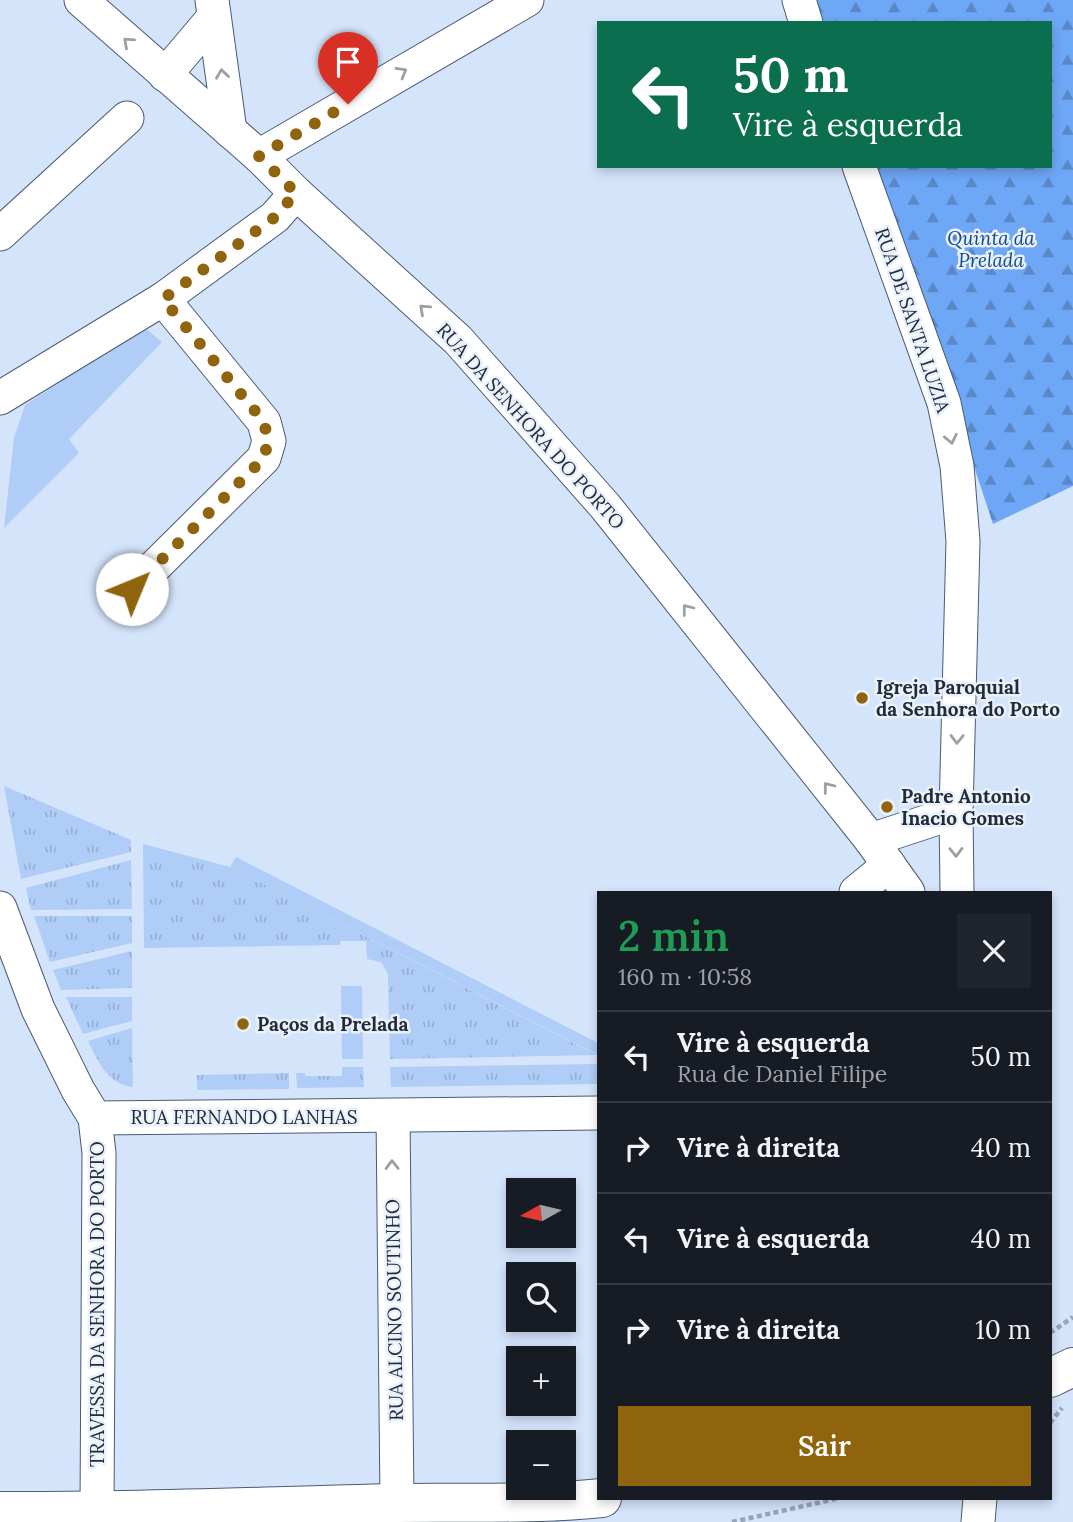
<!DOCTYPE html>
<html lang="pt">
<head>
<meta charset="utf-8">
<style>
	:root { --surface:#171b24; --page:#20242c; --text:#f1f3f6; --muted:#9ea1a6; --line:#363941; --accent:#90630d }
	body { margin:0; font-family:Lora,serif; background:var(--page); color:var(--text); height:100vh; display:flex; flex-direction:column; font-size:26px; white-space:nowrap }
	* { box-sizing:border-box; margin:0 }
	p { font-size:23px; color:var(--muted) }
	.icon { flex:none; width:38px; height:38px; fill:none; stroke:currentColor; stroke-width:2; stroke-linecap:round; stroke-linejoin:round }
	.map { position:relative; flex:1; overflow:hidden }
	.drawer { position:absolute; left:597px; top:891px; width:455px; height:609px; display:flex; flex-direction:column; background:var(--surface); border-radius:0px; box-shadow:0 4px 10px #0003 }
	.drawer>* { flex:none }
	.hud { position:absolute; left:597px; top:21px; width:455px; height:147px; border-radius:0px; box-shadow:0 4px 10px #0003; background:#0b6e4f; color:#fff; overflow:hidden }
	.needle { width:46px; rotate:262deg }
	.buttons { position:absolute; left:506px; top:1178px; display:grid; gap:14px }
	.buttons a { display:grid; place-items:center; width:70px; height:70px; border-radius:0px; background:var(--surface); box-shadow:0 4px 10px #0003; font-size:35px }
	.pin { position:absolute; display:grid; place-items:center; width:60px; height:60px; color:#fff; margin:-72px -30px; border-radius:50% 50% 50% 0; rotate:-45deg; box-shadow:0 0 7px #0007 }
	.pin .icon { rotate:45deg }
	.me { position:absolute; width:77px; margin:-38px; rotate:45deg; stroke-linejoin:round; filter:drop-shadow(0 0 5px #0008) }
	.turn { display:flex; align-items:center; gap:24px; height:147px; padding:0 21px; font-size:32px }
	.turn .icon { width:91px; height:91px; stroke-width:2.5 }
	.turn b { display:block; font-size:49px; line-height:60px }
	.round { display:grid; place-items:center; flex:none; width:74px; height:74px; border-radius:0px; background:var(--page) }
	.overview { display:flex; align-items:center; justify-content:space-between; height:119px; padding:0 21px }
	h1 { font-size:42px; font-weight:600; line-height:52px; color:#1e9e55 }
	.button { display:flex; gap:14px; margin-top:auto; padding:14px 21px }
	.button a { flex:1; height:80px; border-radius:0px; background:var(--accent); color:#fff; font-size:28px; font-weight:600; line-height:80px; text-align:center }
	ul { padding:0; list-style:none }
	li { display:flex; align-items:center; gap:21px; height:91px; padding:0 21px; border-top:2px solid var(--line) }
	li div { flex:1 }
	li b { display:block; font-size:26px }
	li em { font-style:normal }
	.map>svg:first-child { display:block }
	.grass { fill:url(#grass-tufts) }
	.forest { fill:url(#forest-firs) }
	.garden { fill:#afcdf7 }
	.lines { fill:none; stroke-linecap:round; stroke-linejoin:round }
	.minor-casing { stroke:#4a5b74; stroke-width:35 }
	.major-casing { stroke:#4a5b74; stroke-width:40 }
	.path { stroke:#96a4b7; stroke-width:4.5; stroke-dasharray:5 3.5; stroke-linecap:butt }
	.minor { stroke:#fff; stroke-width:33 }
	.major { stroke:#fff; stroke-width:38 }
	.oneway { stroke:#9ca0a5 }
	.route { stroke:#90630d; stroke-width:12; stroke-dasharray:0 21.6 }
	.poi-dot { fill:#90630d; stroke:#e8f1fc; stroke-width:2.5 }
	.labels { text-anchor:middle; stroke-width:5; stroke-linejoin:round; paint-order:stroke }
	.park-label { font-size:19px; font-style:italic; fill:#10488c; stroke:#e8f1fc }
	.street-label { font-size:19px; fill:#232b36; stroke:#e8f1fc }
	.poi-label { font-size:19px; font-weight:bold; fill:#232b36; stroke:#e8f1fc; text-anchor:start }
</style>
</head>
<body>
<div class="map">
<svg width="1073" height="1522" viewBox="0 0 1073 1522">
	<defs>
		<pattern id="grass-tufts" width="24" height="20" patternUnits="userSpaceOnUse" patternTransform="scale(1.75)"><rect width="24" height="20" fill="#afcdf7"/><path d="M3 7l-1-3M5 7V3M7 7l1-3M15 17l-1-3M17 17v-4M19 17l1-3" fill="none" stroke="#96b0d4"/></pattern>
		<pattern id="forest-firs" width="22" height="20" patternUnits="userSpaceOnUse" patternTransform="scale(1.75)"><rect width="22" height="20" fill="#6ea7f5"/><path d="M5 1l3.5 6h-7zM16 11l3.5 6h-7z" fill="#5a88c7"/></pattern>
	</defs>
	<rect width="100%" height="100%" fill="#d4e4fb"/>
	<g class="grass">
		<polygon points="4,786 131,840 131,852 21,879"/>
		<polygon points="143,844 230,867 597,1055 390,1059 388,974 381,962 367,959 366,941 341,941 340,945 144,948"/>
		<polygon points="131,860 132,909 31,910 26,888"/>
		<polygon points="34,916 132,916 132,943 50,962"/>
		<polygon points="132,951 132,988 61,990 53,970"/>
		<polygon points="66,997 132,997 132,1021 83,1034"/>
		<path d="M132 1028 133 1087C107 1084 98 1061 88 1041Z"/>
		<polygon points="598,1064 598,1084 391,1087 390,1067"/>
		<polygon points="342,1067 363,1067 364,1087 297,1088 296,1073 305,1073 305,1076 342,1076"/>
		<polygon points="289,1073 289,1089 197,1090 197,1075"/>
	</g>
	<polygon class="forest" points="816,0 1073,0 1073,486 993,524 875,166 1050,166 1050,23 824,23"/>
	<g class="garden">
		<polygon points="144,327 162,342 69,439 79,453 4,528 14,438 25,405"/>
		<polygon points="236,857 598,1043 598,1055 230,867"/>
		<polygon points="341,986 362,986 363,1059 342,1059"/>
	</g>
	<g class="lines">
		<defs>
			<g id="minor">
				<polyline points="81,0 259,156 296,193 458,340 605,506 871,840 908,892"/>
				<polyline points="212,0 230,131"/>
				<polyline points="799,0 806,23"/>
				<polyline points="165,75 214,17"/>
				<polyline points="259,156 527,0"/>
				<polyline points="859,166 944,403 957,466 963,541 956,812 957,892"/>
				<polyline points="0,234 127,118"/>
				<polyline points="0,398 163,299 275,217 296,193"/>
				<polyline points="132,589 264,458 269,441 264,422 163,299"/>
				<polyline points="871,840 956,812"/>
				<polyline points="856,892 889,865"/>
				<polyline points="0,908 38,1009 78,1090 95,1118 99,1153 97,1512"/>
				<polyline points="393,1116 397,1503"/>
				<polyline points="95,1118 598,1113"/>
				<polyline points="978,1522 980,1498"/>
			</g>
			<g id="major">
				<polyline points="1050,1378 1073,1367"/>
				<path d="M0 1511C132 1512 263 1506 394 1503 464 1502 533 1505 602 1498"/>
			</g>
		</defs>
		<use href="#minor" class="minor-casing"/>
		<use href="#major" class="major-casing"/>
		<g class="path">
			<polyline points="1050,1333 1073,1317"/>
			<polyline points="1050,1423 1062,1408"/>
			<polyline points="732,1522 840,1498"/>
		</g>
		<use href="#minor" class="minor"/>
		<use href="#major" class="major"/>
	</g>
	<defs><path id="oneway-chevron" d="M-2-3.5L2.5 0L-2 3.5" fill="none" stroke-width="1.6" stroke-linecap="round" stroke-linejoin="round" transform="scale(1.75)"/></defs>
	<g class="oneway">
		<use href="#oneway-chevron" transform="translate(128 42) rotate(-138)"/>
		<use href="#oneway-chevron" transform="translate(402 72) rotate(-30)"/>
		<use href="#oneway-chevron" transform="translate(222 74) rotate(-98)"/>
		<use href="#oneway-chevron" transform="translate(424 309) rotate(-138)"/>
		<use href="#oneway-chevron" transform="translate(951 439) rotate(78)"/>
		<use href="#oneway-chevron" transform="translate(687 609) rotate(-128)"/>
		<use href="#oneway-chevron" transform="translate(957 739) rotate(91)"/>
		<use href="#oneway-chevron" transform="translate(828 787) rotate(-128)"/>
		<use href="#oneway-chevron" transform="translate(956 852) rotate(89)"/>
		<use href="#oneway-chevron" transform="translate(392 1165) rotate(-91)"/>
	</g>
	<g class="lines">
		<polyline class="route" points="132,589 264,458 268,441 264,422 163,299 275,217 296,193 259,156 348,104"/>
	</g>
	<g class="poi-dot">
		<circle cx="862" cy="698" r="7"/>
		<circle cx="887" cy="807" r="7"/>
		<circle cx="243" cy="1024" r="7"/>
	</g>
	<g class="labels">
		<g class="park-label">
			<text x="991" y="245">Quinta da<tspan x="991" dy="22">Prelada</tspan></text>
		</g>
		<g class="street-label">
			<text transform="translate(913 320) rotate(71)" y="7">RUA DE SANTA LUZIA</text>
			<text transform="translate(531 426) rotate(48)" y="7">RUA DA SENHORA DO PORTO</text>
			<text x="244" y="1124">RUA FERNANDO LANHAS</text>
			<text transform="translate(97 1304) rotate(-90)" y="7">TRAVESSA DA SENHORA DO PORTO</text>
			<text transform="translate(394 1310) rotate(-91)" y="7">RUA ALCINO SOUTINHO</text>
		</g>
		<g class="poi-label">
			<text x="876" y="694">Igreja Paroquial<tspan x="876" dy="22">da Senhora do Porto</tspan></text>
			<text x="901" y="803">Padre Antonio<tspan x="901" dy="22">Inacio Gomes</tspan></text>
			<text x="257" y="1031">Paços da Prelada</text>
		</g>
	</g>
</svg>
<div class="buttons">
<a><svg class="needle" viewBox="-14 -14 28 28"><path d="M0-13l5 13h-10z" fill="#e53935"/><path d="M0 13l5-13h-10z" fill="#9ea1a6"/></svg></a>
<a><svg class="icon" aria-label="search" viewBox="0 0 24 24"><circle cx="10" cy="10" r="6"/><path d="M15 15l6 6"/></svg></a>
<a>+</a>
<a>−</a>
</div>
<div class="pin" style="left:348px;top:104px;background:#d93025"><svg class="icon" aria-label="arrive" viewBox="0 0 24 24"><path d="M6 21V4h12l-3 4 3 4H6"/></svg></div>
<svg class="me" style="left:132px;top:589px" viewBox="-20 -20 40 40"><circle r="19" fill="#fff"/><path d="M0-13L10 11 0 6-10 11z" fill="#90630d"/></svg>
<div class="hud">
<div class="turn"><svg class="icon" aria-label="left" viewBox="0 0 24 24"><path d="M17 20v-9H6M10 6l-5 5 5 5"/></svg><div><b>50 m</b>Vire à esquerda</div></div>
</div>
<section class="drawer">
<div class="overview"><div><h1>2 min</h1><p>160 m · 10:58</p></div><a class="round"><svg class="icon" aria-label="close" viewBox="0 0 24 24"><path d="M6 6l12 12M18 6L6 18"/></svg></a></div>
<ul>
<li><svg class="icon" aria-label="left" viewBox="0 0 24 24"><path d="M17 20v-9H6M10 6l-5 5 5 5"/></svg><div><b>Vire à esquerda</b><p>Rua de Daniel Filipe</p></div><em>50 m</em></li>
<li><svg class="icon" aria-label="right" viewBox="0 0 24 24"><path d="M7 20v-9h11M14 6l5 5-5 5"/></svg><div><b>Vire à direita</b></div><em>40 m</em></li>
<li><svg class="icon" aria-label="left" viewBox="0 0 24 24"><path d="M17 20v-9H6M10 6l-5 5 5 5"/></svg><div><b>Vire à esquerda</b></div><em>40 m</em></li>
<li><svg class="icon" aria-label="right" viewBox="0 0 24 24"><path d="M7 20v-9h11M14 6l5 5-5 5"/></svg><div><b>Vire à direita</b></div><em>10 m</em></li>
</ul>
<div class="button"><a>Sair</a></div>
</section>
</div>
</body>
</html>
